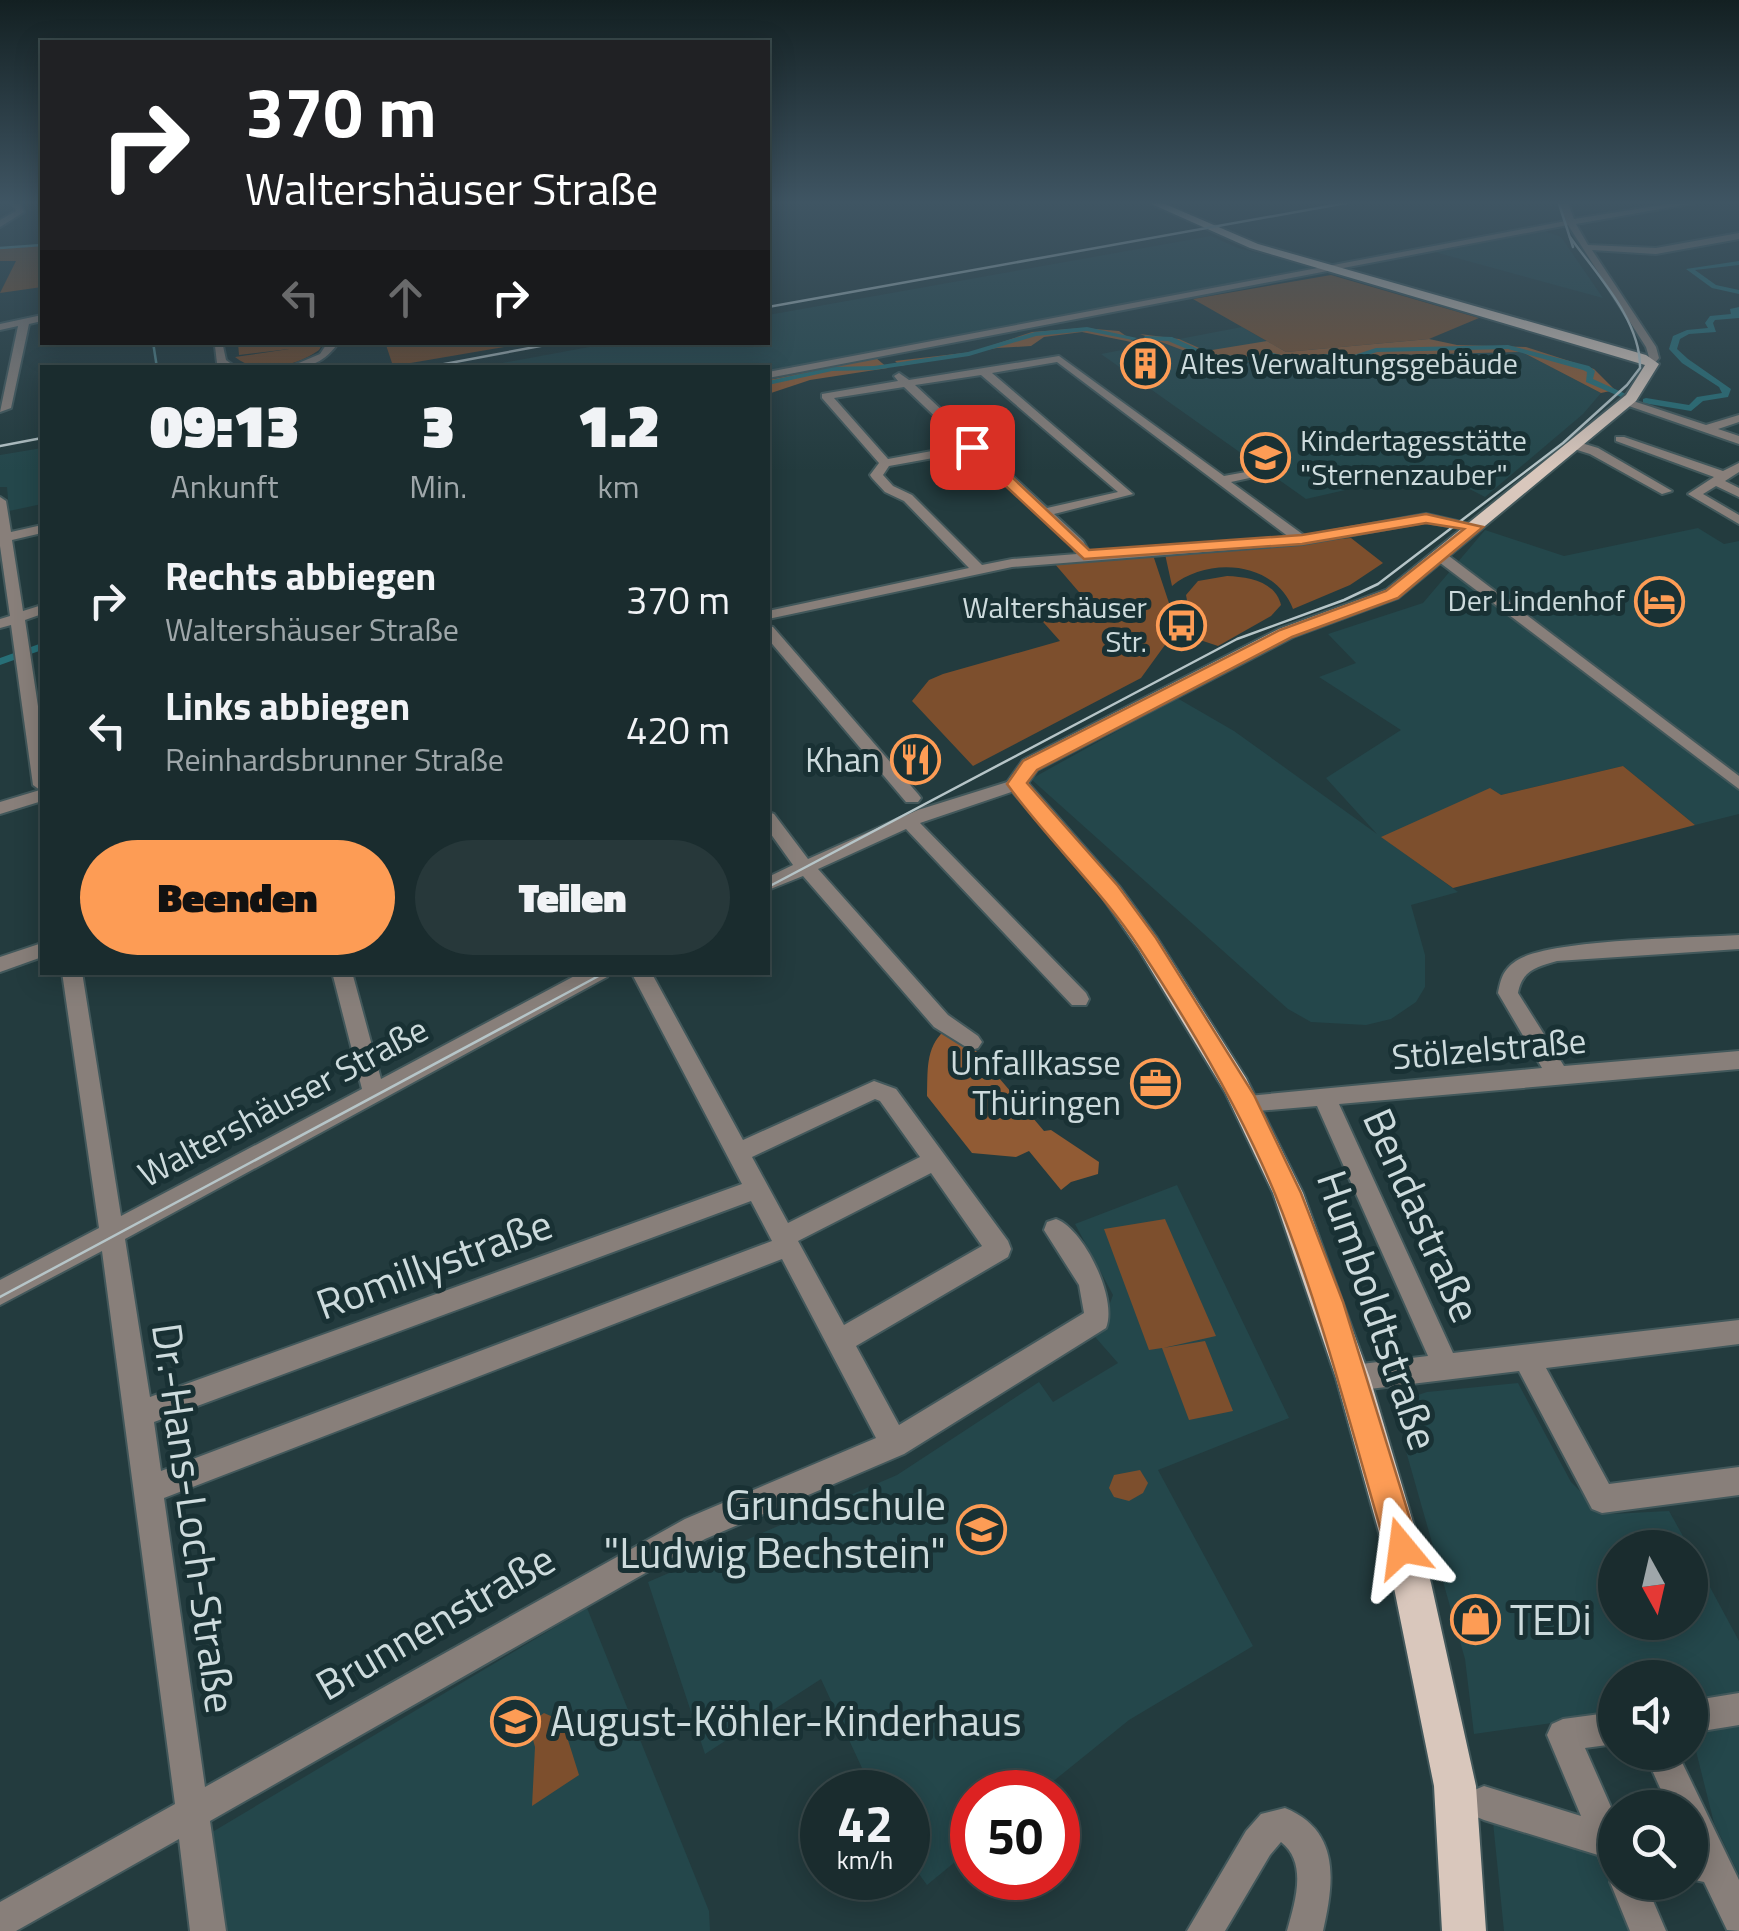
<!DOCTYPE html>
<html lang="de">
<head>
<meta charset="utf-8">
<style>
	:root { --surface:#1a2c2e; --page:#27383a; --text:#f1f3f6; --muted:#9fa7aa; --line:#38484a; --accent:#fd9c55 }
	body { margin:0; font-family:"Titillium Web",sans-serif; background:var(--page); color:var(--text); height:100vh; display:flex; flex-direction:column; font-size:38px; white-space:nowrap }
	* { box-sizing:border-box; margin:0 }
	p { font-size:32px; color:var(--muted) }
	.icon { flex:none; width:55px; height:55px; fill:none; stroke:currentColor; stroke-width:2; stroke-linecap:round; stroke-linejoin:round }
	.map { position:relative; flex:1; overflow:hidden }
	.sheet { position:absolute; left:40px; top:365px; width:730px; height:610px; display:flex; flex-direction:column; background:var(--surface); border-radius:0px; box-shadow:0 5px 25px #0003,0 0 0 2px var(--line) }
	.sheet>* { flex:none }
	.hud { position:absolute; left:40px; top:40px; width:730px; height:305px; border-radius:0px; box-shadow:0 5px 25px #0003,0 0 0 2px var(--line); background:#202124; color:#fff; overflow:hidden }
	.needle { width:65px; rotate:172deg }
	.controls { position:absolute; left:1598px; top:1530px; display:grid; gap:20px }
	.controls a { display:grid; place-items:center; width:110px; height:110px; border-radius:50%; background:var(--surface); box-shadow:0 5px 25px #0003,0 0 0 2px var(--line); font-size:50px }
	.speed { position:absolute; left:800px; top:1770px; display:flex; gap:20px; font-size:50px; font-weight:700; text-align:center }
	.speed>* { display:grid; place-content:center; width:130px; height:130px; border-radius:50%; background:var(--surface); box-shadow:0 5px 25px #0003,0 0 0 2px var(--line); line-height:1 }
	.speed small { font-size:25px; font-weight:400 }
	.speed .limit { border:15px solid #d22; background:#fff; color:#111 }
	.pin { position:absolute; display:grid; place-items:center; width:85px; height:85px; color:#fff; margin:-42px; border-radius:20px; box-shadow:0 5px 15px #0006 }
	.me { position:absolute; width:110px; margin:-55px; rotate:344deg; stroke-linejoin:round; filter:drop-shadow(0 0 8px #0008) }
	.turn { display:flex; align-items:center; gap:35px; height:210px; padding:0 40px; font-size:45px }
	.turn .icon { width:130px; height:130px; stroke-width:2.5 }
	.turn b { display:block; font-size:70px; line-height:85px }
	.lanes { display:flex; align-items:center; height:95px; padding:0 40px; background:#0003; justify-content:center; gap:50px; direction:ltr }
	.lanes .off { opacity:.35 }
	.eta { display:flex; justify-content:space-evenly; align-items:center; height:170px; text-align:center }
	.eta b { font-size:60px; font-weight:800; line-height:70px }
	.primary-button { display:flex; gap:20px; margin-top:auto; padding:20px 40px }
	.primary-button a { flex:1; height:115px; border-radius:60px; background:var(--accent); color:#111; font-size:40px; font-weight:800; line-height:115px; text-align:center }
	.primary-button a+a { background:var(--page); color:var(--text) }
	ul { padding:0; list-style:none }
	li { display:flex; align-items:center; gap:30px; height:130px; padding:0 40px }
	li div { flex:1 }
	li b { display:block; font-size:38px }
	li em { font-style:normal }
	.map>svg:first-child { display:block }
	.built { fill:#24474b }
	.green { fill:#7d4f2d }
	.forest { fill:#915b34 }
	.lines { fill:none; stroke-linecap:round; stroke-linejoin:round }
	.stream { stroke:#598f96; stroke-width:2.5 }
	.canal { fill:#276f77; fill-rule:evenodd }
	.minor-casing { stroke:#42585b; stroke-width:4 }
	.major-casing { stroke:#42585b; stroke-width:4 }
	.minor { fill:#887f7a; fill-rule:evenodd }
	.major { fill:#d9c7bc; fill-rule:evenodd }
	.tram { stroke:#b6c5c8; stroke-width:2.5 }
	.rail { stroke:#b6c5c8; stroke-width:2.5 }
	.route { fill:#fd9c55; stroke:#a46537; stroke-width:2.5 }
	.labels { text-anchor:middle; stroke-width:10; stroke-linejoin:round; paint-order:stroke }
	.far-poi-label { font-size:30px; fill:#cddbdd; stroke:#193134; text-anchor:start }
	.poi-label { font-size:35px; fill:#cddbdd; stroke:#193134; text-anchor:end }
	.street-label { font-size:35px; fill:#cddbdd; stroke:#193134 }
	.near-street-label { font-size:42px; fill:#cddbdd; stroke:#193134 }
	.near-poi-label { font-size:42px; fill:#cddbdd; stroke:#193134; text-anchor:start }
</style>
</head>
<body>
<div class="map">
<svg width="1739" height="1931" viewBox="0 0 1739 1931">
	<rect width="100%" height="100%" fill="#233b3e"/>
	<g class="built">
		<polygon points="1539,229 1561,237 1603,298 1431,251"/>
		<polygon points="1211,236 1238,248 1314,267 768,372 768,368 475,368 611,343 768,342 768,315"/>
		<polygon points="1242,327 1307,365 1338,366 1389,355 1522,352 1601,393 1583,414 1485,497 1433,470 1306,499 1101,354"/>
		<polygon points="42,448 42,504 9,511 7,487 0,487 0,455"/>
		<polygon points="1698,528 1724,544 1739,541 1739,814 1695,825 1623,766 1501,795 1382,837 1458,892 1411,905 1425,955 1425,987 1416,1002 1391,1019 1366,1025 1311,1022 1288,1009 1031,779 1177,698 1234,731 1377,834 1326,778 1401,730 1319,677 1356,663 1328,634 1423,603 1485,530 1564,556"/>
		<polygon points="1177,1185 1289,1418 1158,1470 1253,1646 1129,1720 1040,1792 972,1792 972,1848 927,1885 908,1859 908,1792 873,1792 821,1679 705,1754 648,1582 897,1475 1039,1382 1053,1402 1118,1363 1089,1330 1106,1314 1113,1295 1075,1224"/>
		<polygon points="1518,1383 1571,1482 1583,1494 1611,1514 1669,1511 1689,1547 1615,1548 1615,1622 1690,1622 1690,1550 1739,1641 1739,1690 1734,1698 1690,1704 1690,1678 1615,1678 1615,1714 1474,1734 1465,1659 1404,1444 1401,1412 1415,1396 1427,1392"/>
		<polygon points="587,1608 709,1911 710,1931 226,1931 209,1834"/>
		<polygon points="1739,1723 1739,1875 1714,1823 1691,1731"/>
		<polygon points="1493,1822 1601,1852 1635,1931 1504,1931"/>
	</g>
	<g class="green">
		<polygon points="42,246 42,287 0,293 16,261 0,261 0,249"/>
		<polygon points="1331,275 1479,318 1429,339 1286,352 1193,299"/>
		<path d="M314 342 322 345 319 350C298 366 256 375 235 357L289 349 239 355 238 343Z"/>
		<polygon points="385,342 528,342 528,343 393,366"/>
		<path d="M1351 538 1383 563 1350 585 1293 609C1275 561 1208 556 1172 586L1165 554Z"/>
		<polygon points="1153,555 1170,606 1170,638 1141,678 973,766 912,701 929,680 943,674 1060,641 1036,614 1085,599 1054,563"/>
		<path d="M1227 576C1248 577 1275 581 1281 605L1271 616 1218 646 1194 638 1186 595 1198 581Z"/>
		<polygon points="1623,766 1695,825 1453,888 1381,837 1490,788 1501,795"/>
		<polygon points="1165,1219 1216,1336 1163,1348 1205,1341 1233,1411 1189,1420 1162,1348 1149,1350 1104,1229"/>
		<polygon points="1140,1470 1148,1483 1143,1493 1129,1501 1114,1497 1109,1488 1114,1475"/>
		<polygon points="544,1713 562,1721 579,1775 532,1806 535,1747 530,1729 534,1720"/>
	</g>
	<g class="forest">
		<polygon points="1083,328 1119,331 1136,343 1082,332 1044,337 1031,346 997,348 900,366 895,361 972,352 1032,332"/>
		<polygon points="1140,334 1179,339 1206,351 1267,341 1286,352 1429,339 1457,345 1526,347 1594,369 1615,390 1601,393 1522,352 1389,355 1338,366 1307,365 1206,359"/>
		<polygon points="876,358 888,368 810,380 768,394 768,380"/>
		<path d="M944 1031 971 1045 1044 1131 1051 1130 1099 1162 1098 1174 1071 1182 1061 1190 1029 1151 1016 1157 972 1153 927 1096C928 1072 925 1048 944 1031Z"/>
	</g>
	<g class="lines">
		<g class="stream">
			<polyline points="0,248 42,245"/>
			<polyline points="153,342 157,368"/>
		</g>
		<g class="canal">
			<polygon points="1739,261 1739,265 1695,270 1716,285 1739,290 1739,294 1712,288 1686,269"/>
			<polygon points="1739,307 1739,318 1715,320 1713,323 1716,332 1689,334 1680,339 1677,349 1688,359 1731,389 1728,397 1703,401 1691,411 1643,403 1643,399 1646,398 1689,405 1697,397 1722,393 1719,387 1682,363 1669,349 1673,336 1687,330 1708,328 1705,323 1710,316 1731,314 1730,309"/>
			<polygon points="1087,327 1137,338 1133,340 1087,331 1036,336 969,356 874,370 832,371 768,385 768,381 832,367 874,366 968,352 1035,332"/>
			<polygon points="1145,336 1172,337 1209,354 1251,357 1273,353 1300,360 1325,354 1351,356 1376,348 1508,345 1589,366 1595,371 1593,379 1628,395 1621,397 1586,382 1587,372 1583,370 1508,349 1377,352 1352,360 1325,358 1300,364 1273,357 1251,361 1208,358 1168,341 1142,340"/>
			<polygon points="42,643 42,650 0,665 0,658"/>
		</g>
		<defs>
			<g id="minor">
				<polygon points="11,201 19,201 24,212 0,227 0,220 16,211"/>
				<polygon points="1559,201 1567,201 1574,219 1687,201 1705,201 1576,224 1588,245 1656,248 1739,233 1739,239 1656,254 1592,250 1656,347 1659,358 1654,364 1645,362 1649,357 1646,347 1568,225 768,378 768,372 1566,221"/>
				<polygon points="42,315 42,321 29,324 11,408 0,412 18,326 0,330 0,324"/>
				<path d="M328 342H339C325 362 310 368 287 368L320 354Z"/>
				<polygon points="215,346 223,346 226,360 237,368 224,368 217,363"/>
				<path d="M1059 356 1224 476 1268 468V474L1231 482 1305 536 1426 514 1483 527 1476 531 1426 522 1302 544 1012 567 768 619V611L969 568 904 501 885 492 872 478 870 475 879 463 822 398V394L898 381 894 376 899 373 909 380ZM1057 362 1289 537 1090 553 1083 541 1054 514 1133 494 992 373ZM981 375 1118 492 1047 508 915 385ZM904 387 965 445 888 459 834 398ZM972 451 1072 546 1077 554 1012 559 982 565 912 495 893 486 883 475 889 466Z"/>
				<polygon points="1627,399 1706,425 1739,415 1739,422 1718,429 1739,436 1739,444 1623,404 1621,402"/>
				<polygon points="1616,437 1624,437 1723,471 1739,463 1739,472 1725,481 1739,488 1739,497 1716,486 1703,494 1739,515 1739,524 1688,494 1714,477 1616,441"/>
				<polygon points="1575,441 1598,448 1672,491 1662,494 1590,454 1571,448 1571,442"/>
				<polygon points="0,497 6,501 11,532 42,525 42,533 12,540 23,611 42,605 42,614 25,620 42,733 42,801 0,814 0,802 40,790 33,785 11,625 0,628 0,619 10,616 0,546"/>
				<polygon points="1435,553 1445,553 1739,776 1739,789 1435,559"/>
				<polygon points="768,626 773,627 918,794 921,798 918,802 906,802 768,639"/>
				<polygon points="1017,779 1023,780 1026,784 1023,788 920,823 1086,993 1089,999 1086,1005 1072,1005 906,829 818,869 948,1015 978,1036 982,1042 978,1048 971,1050 934,1027 803,876 768,890 768,877 793,865 768,830 768,812 774,814 808,859 918,810"/>
				<path d="M1739 935V949L1557 961C1537 967 1522 970 1518 993L1564 1066 1739 1051V1069L1339 1104 1453 1353 1739 1320V1344L1546 1368 1609 1484 1739 1467V1495L1602 1513 1592 1509 1519 1371 1353 1391 1344 1387 1340 1378 1344 1369 1353 1365 1428 1356 1317 1106 1245 1112 1237 1109 1234 1103 1237 1097 1542 1068 1498 993C1501 978 1503 970 1516 961 1547 939 1694 938 1739 935Z"/>
				<polygon points="42,943 42,957 0,972 0,957"/>
				<path d="M62 972H82L121 1216 362 1089 332 972H352L381 1079 582 972H610L607 977 125 1239 150 1397 742 1184 631 972H651L743 1140 874 1081 896 1089 1008 1241 1011 1249 1008 1257 856 1346 899 1425 1084 1313 1079 1285 1044 1230 1047 1222 1056 1219C1084 1229 1118 1299 1106 1328L904 1454 705 1539 210 1821 226 1931H190L179 1839 16 1931H0V1902L175 1804 102 1251 0 1305V1280L99 1228ZM875 1099 880 1101 920 1157 788 1223 752 1157ZM931 1173 982 1246 844 1325 798 1241ZM751 1201 772 1241 161 1471 154 1422ZM782 1259 876 1438 685 1519 205 1787 164 1498Z"/>
				<polygon points="1739,1693 1739,1725 1690,1733 1690,1701"/>
				<polygon points="1615,1712 1615,1744 1585,1748 1615,1816 1615,1882 1645,1882 1666,1931 1630,1931 1610,1882 1614,1872 1603,1867 1598,1855 1484,1820 1472,1815 1467,1803 1472,1791 1484,1786 1581,1816 1547,1735 1552,1724 1563,1719"/>
				<polygon points="1644,1752 1677,1752 1739,1880 1739,1931 1727,1930 1704,1882 1690,1879 1690,1808 1669,1808"/>
				<path d="M1285 1808C1341 1831 1334 1882 1323 1931H1287C1295 1902 1308 1863 1281 1842L1270 1855 1225 1931H1187L1246 1831 1261 1814Z"/>
			</g>
			<polygon id="major" points="1145,201 1158,201 1258,244 1646,355 1659,364 1636,401 1398,598 1293,637 1037,770 1028,783 1119,886 1157,938 1246,1078 1303,1193 1370,1378 1431,1583 1476,1786 1486,1931 1442,1931 1434,1786 1393,1583 1336,1378 1273,1193 1225,1092 1139,950 1103,898 1006,784 1023,760 1279,629 1386,590 1626,395 1645,365 1250,248"/>
		</defs>
		<use href="#minor" class="minor-casing"/>
		<use href="#major" class="major-casing"/>
		<use href="#minor" class="minor"/>
		<use href="#major" class="major"/>
		<g class="tram">
			<polyline points="1558,201 1573,247"/>
			<path d="M768 887 1237 639 1344 600 1378 584 1563 443 1627 385 1640 368C1641 320 1596 274 1570 237"/>
			<polyline points="0,1297 606,972"/>
		</g>
		<g class="rail">
			<polyline points="768,307 1357,201"/>
			<polyline points="423,368 562,342"/>
			<polyline points="0,446 42,438"/>
		</g>
	</g>
	<linearGradient id="sky" x2="0" y2="1"><stop stop-color="#132022"/><stop offset="0.43" stop-color="#3f5563"/><stop offset="1" stop-color="#3f5563" stop-opacity="0"/></linearGradient>
	<rect width="1739" height="471" fill="url(#sky)"/>
	<path class="route" d="M967 444H977L1089 550 1302 535 1426 514 1483 527 1398 598 1292 637 1037 770 1027 783 1118 886 1156 938 1254 1095 1301 1193 1343 1302 1419 1548 1414 1559 1402 1564 1391 1559 1386 1548C1351 1429 1321 1308 1275 1194 1240 1109 1190 1025 1140 949 1101 889 1048 841 1007 784L1023 761 1280 630 1386 591 1464 529 1426 523 1302 544 1084 559 967 450Z"/>
	<defs>
		<symbol id="building-ring" viewBox="-11 -11 22 22"><circle r="9.5" fill="#193134" stroke="#fd9c55" stroke-width="1.5"/><path d="M-4-6H4V6H1V3H-1V6H-4ZM-2.5-4.3h1.7v1.8h-1.7ZM.8-4.3h1.7v1.8H.8ZM-2.5-1h1.7V.8h-1.7ZM.8-1h1.7V.8H.8Z" fill="#fd9c55"/></symbol>
		<symbol id="school-ring" viewBox="-11 -11 22 22"><circle r="9.5" fill="#193134" stroke="#fd9c55" stroke-width="1.5"/><path d="M0-5L7-2L0 1L-7-2ZM-4 1L0 2.5L4 1V4Q0 6-4 4Z" fill="#fd9c55"/></symbol>
		<symbol id="hotel-ring" viewBox="-11 -11 22 22"><circle r="9.5" fill="#193134" stroke="#fd9c55" stroke-width="1.5"/><path d="M-6-4.5h1.5V1H6V5H4.5V3h-9V5H-6ZM-4 0a1.8 1.8 0 1 1 3.6 0ZM.5 0V-2.5h3Q6-2.5 6 0Z" fill="#fd9c55"/></symbol>
		<symbol id="bus-ring" viewBox="-11 -11 22 22"><circle r="9.5" fill="#193134" stroke="#fd9c55" stroke-width="1.5"/><path d="M-5-6H5V4H4V6H2V4H-2V6H-4V4H-5ZM-3.5-4V0h7V-4ZM-3.5 1.2v1.5H-2V1.2ZM2 1.2v1.5H3.5V1.2Z" fill="#fd9c55"/></symbol>
		<symbol id="restaurant-ring" viewBox="-11 -11 22 22"><circle r="9.5" fill="#193134" stroke="#fd9c55" stroke-width="1.5"/><path d="M-5-6h1v4h1v-4h1v4h1v-4h1v5L-1.5 .5V6h-2V.5L-5-1ZM5-6V6H3V1.5H1.5Q1.5-4 5-6Z" fill="#fd9c55"/></symbol>
		<symbol id="office-ring" viewBox="-11 -11 22 22"><circle r="9.5" fill="#193134" stroke="#fd9c55" stroke-width="1.5"/><path d="M-6-3h4V-5.5h4V-3h4V5H-6ZM-1-4.5V-3h2v-1.5ZM-6 0V1H6V0Z" fill="#fd9c55"/></symbol>
		<symbol id="shop-ring" viewBox="-11 -11 22 22"><circle r="9.5" fill="#193134" stroke="#fd9c55" stroke-width="1.5"/><path d="M-5-2.5h2.3a2.7 3.5 0 0 1 5.4 0H5L5.5 6h-11ZM-1.5-2.5h3a1.5 2.3 0 0 0-3 0Z" fill="#fd9c55"/></symbol>
	</defs>
	<g fill-rule="evenodd">
		<use href="#building-ring" x="1118" y="336" width="55" height="55"/>
		<use href="#school-ring" x="1238" y="430" width="55" height="55"/>
		<use href="#hotel-ring" x="1632" y="574" width="55" height="55"/>
		<use href="#bus-ring" x="1154" y="598" width="55" height="55"/>
		<use href="#restaurant-ring" x="888" y="732" width="55" height="55"/>
		<use href="#office-ring" x="1128" y="1056" width="55" height="55"/>
		<use href="#school-ring" x="954" y="1502" width="55" height="55"/>
		<use href="#shop-ring" x="1448" y="1592" width="55" height="55"/>
		<use href="#school-ring" x="488" y="1694" width="55" height="55"/>
	</g>
	<g class="labels">
		<g class="far-poi-label">
			<text x="1180" y="374">Altes Verwaltungsgebäude</text>
			<text x="1300" y="451">Kindertagesstätte<tspan x="1300" dy="34">"Sternenzauber"</tspan></text>
			<text x="1625" y="611" text-anchor="end">Der Lindenhof</text>
			<text x="1147" y="618" text-anchor="end">Waltershäuser<tspan x="1147" dy="34">Str.</tspan></text>
		</g>
		<g class="poi-label">
			<text x="880" y="772">Khan</text>
			<text x="1121" y="1075">Unfallkasse<tspan x="1121" dy="40">Thüringen</tspan></text>
		</g>
		<g class="street-label">
			<text transform="translate(1489 1049) rotate(-5)" y="12">Stölzelstraße</text>
			<text transform="translate(283 1102) rotate(-28)" y="12">Waltershäuser Straße</text>
		</g>
		<g class="near-street-label">
			<text transform="translate(1422 1215) rotate(66)" y="15">Bendastraße</text>
			<text transform="translate(434 1264) rotate(-20)" y="15">Romillystraße</text>
			<text transform="translate(1378 1310) rotate(71)" y="15">Humboldtstraße</text>
			<text transform="translate(194 1518) rotate(82)" y="15">Dr.-Hans-Loch-Straße</text>
			<text transform="translate(435 1622) rotate(-30)" y="15">Brunnenstraße</text>
		</g>
		<g class="near-poi-label">
			<text x="946" y="1520" text-anchor="end">Grundschule<tspan x="946" dy="48">"Ludwig Bechstein"</tspan></text>
			<text x="1510" y="1635">TEDi</text>
			<text x="550" y="1736">August-Köhler-Kinderhaus</text>
		</g>
	</g>
</svg>
<div class="controls">
<a><svg class="needle" viewBox="-14 -14 28 28"><path d="M0-13l5 13h-10z" fill="#e53935"/><path d="M0 13l5-13h-10z" fill="#9fa7aa"/></svg></a>
<a><svg class="icon" aria-label="sound" viewBox="0 0 24 24"><path d="M4 9h4l5-4v14l-5-4H4zM17 9q2 3 0 6"/></svg></a>
<a><svg class="icon" aria-label="search" viewBox="0 0 24 24"><circle cx="10" cy="10" r="6"/><path d="M15 15l6 6"/></svg></a>
</div>
<div class="speed"><div>42<small>km/h</small></div><div class="limit">50</div></div>
<div class="pin" style="left:972px;top:447px;background:#d93025"><svg class="icon" aria-label="arrive" viewBox="0 0 24 24"><path d="M6 21V4h12l-3 4 3 4H6"/></svg></div>
<svg class="me" style="left:1402px;top:1548px" viewBox="-20 -20 40 40"><path d="M0-17L14 15 0 8-14 15z" fill="#fd9c55" stroke="#fff" stroke-width="4"/></svg>
<div class="hud">
<div class="turn"><svg class="icon" aria-label="right" viewBox="0 0 24 24"><path d="M7 20v-9h11M14 6l5 5-5 5"/></svg><div><b>370 m</b>Waltershäuser Straße</div></div>
<div class="lanes"><svg class="icon off" aria-label="left" viewBox="0 0 24 24"><path d="M17 20v-9H6M10 6l-5 5 5 5"/></svg><svg class="icon off" aria-label="ahead" viewBox="0 0 24 24"><path d="M12 20V5M6 11l6-6 6 6"/></svg><svg class="icon" aria-label="right" viewBox="0 0 24 24"><path d="M7 20v-9h11M14 6l5 5-5 5"/></svg></div>
</div>
<section class="sheet">
<div class="eta">
<div><b>09:13</b><p>Ankunft</p></div>
<div><b>3</b><p>Min.</p></div>
<div><b>1.2</b><p>km</p></div>
</div>
<ul>
<li><svg class="icon" aria-label="right" viewBox="0 0 24 24"><path d="M7 20v-9h11M14 6l5 5-5 5"/></svg><div><b>Rechts abbiegen</b><p>Waltershäuser Straße</p></div><em>370 m</em></li>
<li><svg class="icon" aria-label="left" viewBox="0 0 24 24"><path d="M17 20v-9H6M10 6l-5 5 5 5"/></svg><div><b>Links abbiegen</b><p>Reinhardsbrunner Straße</p></div><em>420 m</em></li>
</ul>
<div class="primary-button"><a>Beenden</a><a>Teilen</a></div>
</section>
</div>
</body>
</html>
